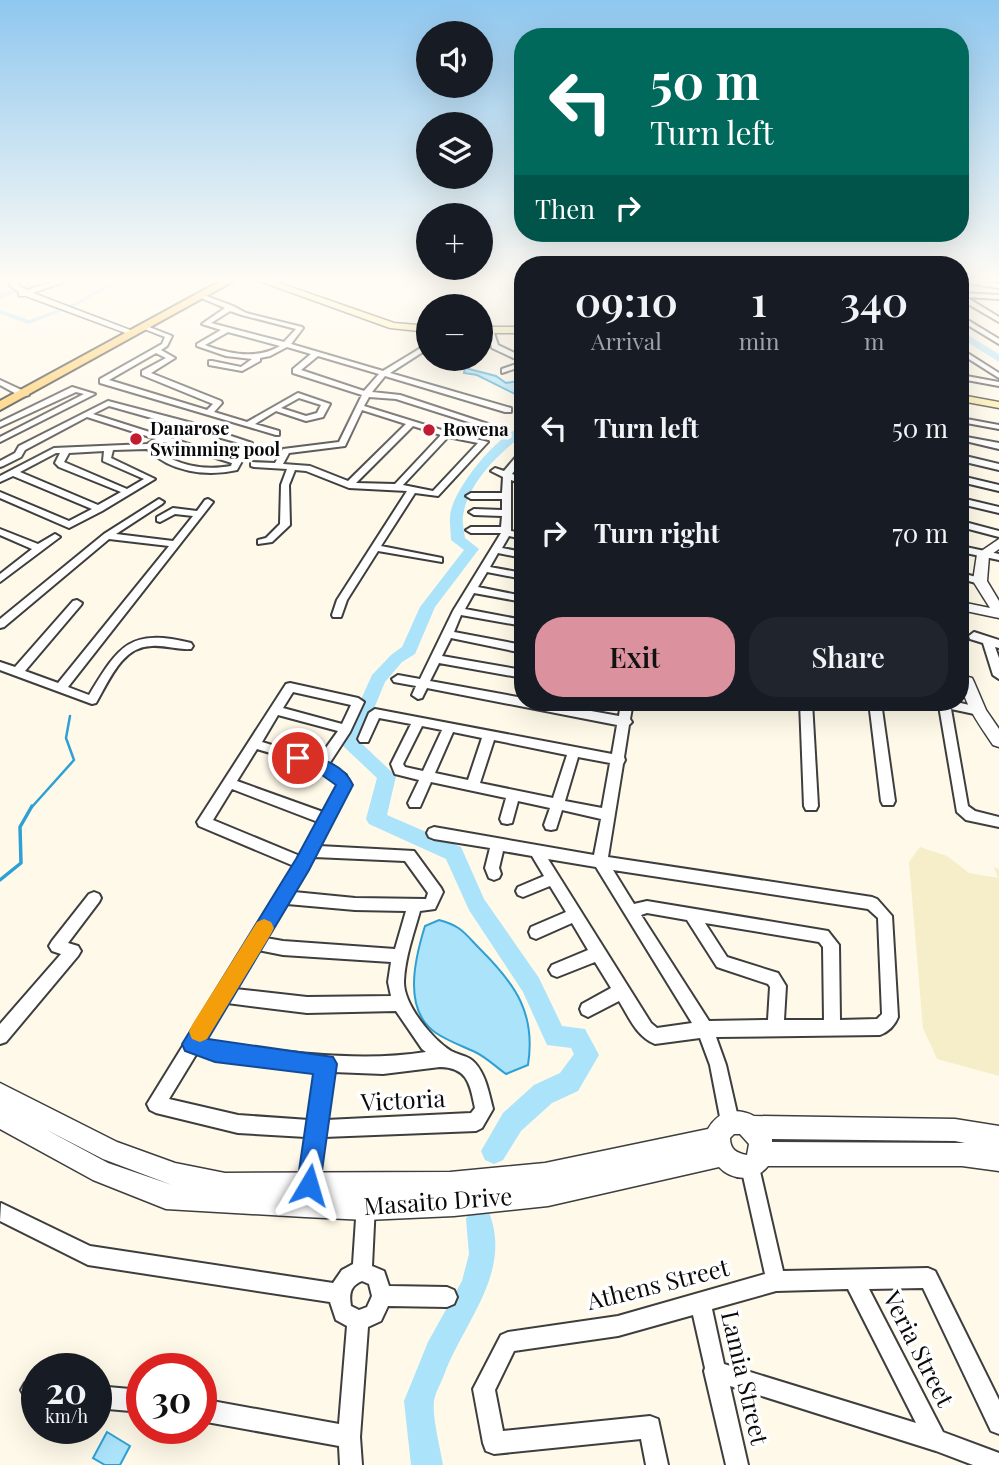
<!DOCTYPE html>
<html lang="en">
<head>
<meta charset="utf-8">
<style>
	:root { --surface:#171b24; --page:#20242c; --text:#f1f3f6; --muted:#9ea1a6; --accent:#dc929e }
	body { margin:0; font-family:"Playfair Display",serif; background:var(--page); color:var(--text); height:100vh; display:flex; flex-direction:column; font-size:26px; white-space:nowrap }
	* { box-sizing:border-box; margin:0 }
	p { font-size:23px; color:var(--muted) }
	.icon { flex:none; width:38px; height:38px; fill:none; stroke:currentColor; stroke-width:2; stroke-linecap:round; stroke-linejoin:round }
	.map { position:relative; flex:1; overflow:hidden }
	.side { position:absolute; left:514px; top:256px; width:455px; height:455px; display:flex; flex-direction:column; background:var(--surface); border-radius:28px; box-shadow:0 7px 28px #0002 }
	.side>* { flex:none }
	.hud { position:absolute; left:514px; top:28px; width:455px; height:214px; border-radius:28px; box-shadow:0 7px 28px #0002; background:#00695c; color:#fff; overflow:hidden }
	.tools { position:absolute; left:416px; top:21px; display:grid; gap:14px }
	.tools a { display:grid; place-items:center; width:77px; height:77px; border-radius:50%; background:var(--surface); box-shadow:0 7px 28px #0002; font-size:35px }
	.speed { position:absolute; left:21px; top:1353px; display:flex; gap:14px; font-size:35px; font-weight:700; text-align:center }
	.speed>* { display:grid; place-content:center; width:91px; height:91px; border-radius:50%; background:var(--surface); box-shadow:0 7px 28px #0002; line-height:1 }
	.speed small { font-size:18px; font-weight:400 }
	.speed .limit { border:10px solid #d22; background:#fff; color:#111 }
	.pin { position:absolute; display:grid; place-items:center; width:60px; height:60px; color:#fff; margin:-30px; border:4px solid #fff; border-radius:50%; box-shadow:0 2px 7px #0007 }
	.me { position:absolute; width:77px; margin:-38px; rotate:7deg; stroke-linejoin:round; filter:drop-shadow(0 0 5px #0008) }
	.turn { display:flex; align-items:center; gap:24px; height:147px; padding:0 21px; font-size:32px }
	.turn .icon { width:91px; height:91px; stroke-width:2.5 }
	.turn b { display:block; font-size:49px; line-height:60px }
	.then { display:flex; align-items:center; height:66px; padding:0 21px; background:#0003; gap:14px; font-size:26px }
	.eta { display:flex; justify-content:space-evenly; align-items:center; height:119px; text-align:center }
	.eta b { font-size:42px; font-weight:600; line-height:49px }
	.cta { display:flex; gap:14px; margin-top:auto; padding:14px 21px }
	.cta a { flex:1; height:80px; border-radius:28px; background:var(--accent); color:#111; font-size:28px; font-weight:600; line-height:80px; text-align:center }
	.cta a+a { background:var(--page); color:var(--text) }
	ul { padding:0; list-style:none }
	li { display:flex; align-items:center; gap:21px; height:105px; padding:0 21px }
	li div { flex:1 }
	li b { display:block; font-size:26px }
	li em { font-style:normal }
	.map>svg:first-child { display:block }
	.farmland { fill:#f6eec8 }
	.water { fill:#aae3fa; stroke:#2da1d5; stroke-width:2 }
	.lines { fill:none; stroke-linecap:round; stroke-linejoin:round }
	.stream-far1 { stroke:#2da1d5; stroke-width:2.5 }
	.stream { stroke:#2da1d5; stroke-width:3.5 }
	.canal { fill:#aae3fa; fill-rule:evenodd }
	.river { fill:#aae3fa; fill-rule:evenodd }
	.minor-casing { stroke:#3e3e3e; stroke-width:4 }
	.tertiary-casing { stroke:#3e3e3e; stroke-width:3 }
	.secondary-casing { stroke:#2d2d2d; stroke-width:3 }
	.primary-casing { stroke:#1c1c1c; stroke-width:4 }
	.minor { fill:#fff; fill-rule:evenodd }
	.tertiary { fill:#fff; fill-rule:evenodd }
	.secondary { fill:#ffeda4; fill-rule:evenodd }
	.primary { fill:#ffc859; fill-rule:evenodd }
	.route { fill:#1a73e8; stroke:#114b97; stroke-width:2 }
	.slow { fill:#f59e0b }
	.poi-dot { fill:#c21c33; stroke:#fff; stroke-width:2.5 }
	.labels { text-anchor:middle; stroke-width:7; stroke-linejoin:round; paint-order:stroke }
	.far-poi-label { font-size:18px; font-weight:bold; fill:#0b0b0b; stroke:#fff; text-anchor:start }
	.near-street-label { font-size:24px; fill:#0b0b0b; stroke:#fff }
</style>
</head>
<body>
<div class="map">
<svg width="999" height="1465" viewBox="0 0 999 1465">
	<rect width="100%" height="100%" fill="#fff9e9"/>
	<polygon class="farmland" points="920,847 947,856 969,873 998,878 994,867 999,869 999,1076 937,1059 923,1028 909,862"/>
	<g class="water">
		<polygon points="465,368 496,376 506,383 523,380 523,398 477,375 464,373"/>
		<path d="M439 920C462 926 465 934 481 950 516 985 536 1014 528 1065L506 1074C496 1067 486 1057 475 1052 462 1046 448 1041 436 1033 402 1010 415 958 425 926Z"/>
		<polygon points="107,1432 130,1446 120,1465 105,1465 93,1458"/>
	</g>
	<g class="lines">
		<polyline class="stream-far1" points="31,808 74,760 66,738 70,716"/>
		<polyline class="stream" points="0,880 21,863 20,827 32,806"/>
		<g class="canal">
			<polygon points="119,278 126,278 70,309 65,308"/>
			<polygon points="0,310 29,320 57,310 62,311 29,324 0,314"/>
		</g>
		<g class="river">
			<polygon points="45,278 59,278 0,299 0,293"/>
			<polygon points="961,331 999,354 999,362 961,338"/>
			<path d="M523 426V435C499 453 467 484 463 516 462 523 464 531 465 538L479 549 435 607 415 654 402 662 385 682 360 742 396 776 387 815 461 847 484 899 539 978 562 1026 585 1029 599 1055 578 1091 552 1103 521 1131 503 1160 494 1164 485 1160 481 1151 503 1113 534 1085 560 1073 574 1054 571 1048 547 1045 523 992 469 910 446 859 369 824 366 819 377 778 341 744 372 675 391 655 402 647 420 607 464 550 451 540C451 529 448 518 452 507 460 482 497 435 523 426Z"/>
			<path d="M479 1206 488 1210C514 1271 464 1321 444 1375 441 1383 435 1393 434 1401 432 1417 440 1447 443 1465H411L404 1401 428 1342 462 1281 469 1254 466 1219 470 1210Z"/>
		</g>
		<defs>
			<g id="minor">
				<polygon points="961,278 999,284 999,288 961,282"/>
				<polygon points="961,293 999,295 999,299 966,297 999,317 999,322 961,300"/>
				<path d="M201 294 233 306 246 313 302 327 303 328 291 344 383 371 429 343V348L390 373 511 408V412H505L385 376 372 392 400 395 488 424 481 426 396 399 369 397 364 406 448 432 488 442 438 496 415 493 381 546 442 558V562L378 551 347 600 341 617H333L332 615 337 600 407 491 349 488 306 471 295 470 289 485 290 525 272 542 258 544V540L266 538 280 524 281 485 287 469 254 467 251 466V462L275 463 283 449 339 442 362 395 293 373V369L311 354 287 347 270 356 260 358V361L242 371 209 365V361H212L241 367 252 359 226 356 197 346V344L221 330 202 324 225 308 199 297 198 296ZM230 311 242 315 296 329 284 342 211 323ZM228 332 280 346C257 360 229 354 205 345ZM318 356 379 374 364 391 301 370ZM362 410 406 424 348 481 310 466 283 464 289 453 345 446ZM413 426 441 435 395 484 356 483ZM448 437 478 443 433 491 403 485Z"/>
				<polygon points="961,316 999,339 999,344 961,321"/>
				<path d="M144 325 172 336 167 346 161 350 175 358 151 373 221 401 222 403 214 412 247 422 298 393 330 404 323 417 306 421 276 411 255 424 279 431V435H276L100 383V379L162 344 165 337 142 328 141 327ZM156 353 166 358 142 371V375L213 404 207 410 109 380ZM299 398 321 405 317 413 306 416 281 408Z"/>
				<polygon points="488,329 493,330 498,345 523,357 523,366 502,373 502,369 522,362 492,348"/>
				<polygon points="961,349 999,373 999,378 961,354"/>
				<polygon points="961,375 999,382 999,386 961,379"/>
				<polygon points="0,380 28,393 29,395 22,397 0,385"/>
				<polygon points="72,387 95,394 0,442 0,437 84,394 76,392 0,427 0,422"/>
				<path d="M108 401 192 423 252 443 237 470C206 477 171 472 147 449L113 450 111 458 155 479 102 511 69 528 0 498V492L69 521 92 509 13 476 0 482V476L54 448 147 444 156 439 87 417 25 450 21 457 3 466 0 467V461L15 453 19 446ZM109 406 180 426 162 436 93 414ZM188 429 243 444 235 459 170 438ZM164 442 232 463 231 466C204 471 175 466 154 447ZM104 451 103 461 144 479 127 489 64 462 69 453ZM56 453H60L55 463 59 467 121 492 98 505 20 472Z"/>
				<polygon points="961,418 999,425 999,429 961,422"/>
				<polygon points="961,436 999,443 999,449 961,440"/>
				<path d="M520 452H523V459L512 474 523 478V484L511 480V531L523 533V539L509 536 502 548 523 552V558L498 553 490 567 523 573V579L487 572 478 587 523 596V602L474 593 465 609 523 620V626L461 615 454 632 523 645V653L451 638 442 656 523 670V678L439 663 430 681 523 698V702H541L619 716 621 702H633L630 719 632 722 629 725 624 757 625 760 623 764 608 857 872 897 877 899 892 916 898 1017C895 1025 888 1032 880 1035L716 1037 726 1065 739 1122 736 1128 730 1131 724 1128 721 1122 710 1065 700 1038 655 1044C636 1036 629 1017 619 1001L588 1017 582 1014 580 1009 582 1004 611 988 595 962 557 977 552 975 549 970 552 965 588 950 572 923 536 939 531 937 529 932 531 927 566 912 550 886 523 897 518 895 516 891 518 887 544 876 532 856 503 851 499 868 501 874 499 878 494 880 489 878 485 868 490 848 434 839 429 837 427 833 429 829 434 827 594 855 601 819 562 810 556 829 551 830 546 829 544 825 550 808 518 801 512 823 507 824 502 823 500 819 506 798 431 782 420 807H410L408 803 419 780 395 774 391 764 411 724 379 718 368 742H360L358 739 369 713 375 709 612 754 617 725 427 688 422 698 418 699 412 695 416 686 394 682 392 679 398 675 420 679 453 611 501 533H471L466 530 471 527H501L502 516 474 515 469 512 474 509 502 510V499H471L466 496 471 493H502L503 477 491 471 495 468 504 471ZM422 726 442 730 423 771 405 767 403 764ZM453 732 482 738 468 780 435 773ZM494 740 567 755 553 798 480 783ZM578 757 610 763 602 808 565 801ZM548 859 596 867 692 1023 657 1028 651 1023ZM613 870 868 909 878 918 882 1014 877 1019 840 1020 839 945 828 931 647 901 634 904ZM647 913 687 920 717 967 768 984 770 987 768 1020 709 1021 641 915ZM705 923 819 942 823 947 824 1020H784L786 986 778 973 727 957Z"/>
				<polygon points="961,455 999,464 999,470 961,461"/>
				<polygon points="961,476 999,485 999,491 961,482"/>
				<polygon points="961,498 999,507 999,513 961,504"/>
				<path d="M159 499 164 502 162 504 116 534 173 541 193 516 175 514 160 522 157 521V517L173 508 197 511 205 500 208 499 213 502 68 687 89 695C119 646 129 628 191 643L193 646 191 649C178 650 165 645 152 646 122 646 109 681 96 703L92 704 0 670V662L15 667 73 601 77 600 82 603 81 605 25 671 58 683 169 546 109 539 4 627 0 628V619L104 534Z"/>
				<polygon points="961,521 999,531 999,537 961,527"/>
				<polygon points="0,529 38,544 55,534 60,537 0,582 0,574 32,549 0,535"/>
				<polygon points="961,546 999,554 999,560 961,552"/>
				<polygon points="961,573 984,579 985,581 980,584 961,579"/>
				<polygon points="974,632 999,640 999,648 995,647 999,658 999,679 993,675 983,643 970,639 969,636"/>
				<path d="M290 683 358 698 364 702 350 732 329 764 346 775 350 785 319 846 414 851 441 888 443 892 435 909 420 911C414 933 405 957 404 981 403 1004 432 1039 451 1051 460 1056 468 1055 475 1063 486 1075 489 1094 493 1109L482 1128 476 1131 324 1137 317 1186 314 1192 308 1195 302 1192 299 1186 306 1137 238 1133 156 1113 150 1110 147 1104 294 866 199 826 197 822 286 684ZM293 692 351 705 342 724 283 708ZM278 715 338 731 318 759 262 742ZM257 749C279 756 325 765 338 785L323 812 237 781ZM232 789 318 822 300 856 213 820ZM314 857 405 861 428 893 426 899 355 898 294 892ZM287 904 355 910 406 911 395 949 283 941 266 938ZM258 950 283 955 391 962 388 982 391 996 307 997 235 989ZM227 1003 307 1013 396 1011 422 1049 426 1052C356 1063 286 1051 215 1044L205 1040ZM197 1053 215 1060 317 1071 309 1120 238 1115 169 1099ZM440 1067C468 1068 470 1084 475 1108L471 1113 326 1120 333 1072 383 1074Z"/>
				<polygon points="800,702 812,702 818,806 816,810 806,810 804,806"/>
				<polygon points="869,702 881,702 895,801 893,805 883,805 881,801"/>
				<polygon points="932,702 956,702 983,708 985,711 979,715 951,709 968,806 975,811 999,817 999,827 966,820 957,812 939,706"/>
				<polygon points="94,892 99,894 101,898 99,902 68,943 78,946 81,951 78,956 6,1042 0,1044 0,1024 61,954 52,951 49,946 52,941 89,894"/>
				<path d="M750 1158 756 1161 759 1167 783 1271 928 1268 935 1271 999 1400V1434L991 1431 923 1288 869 1289 943 1432 999 1453V1465H973L936 1451 730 1386 748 1465H726L704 1371 705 1368 693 1315 618 1336 514 1351 495 1390 503 1431 650 1416 658 1419 668 1465H646L641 1439 494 1454 486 1451 483 1443 473 1389 501 1335 508 1332 618 1316 765 1274 741 1167 744 1161ZM848 1289 916 1423 724 1364 712 1309 776 1291Z"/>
				<path d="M366 1195 373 1197 375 1204 372 1266 384 1271 389 1286 447 1287 454 1290 457 1297 454 1304 447 1307 388 1306 381 1321 368 1327 360 1437 362 1465H340L339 1446 201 1421V1399L339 1424 347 1326 336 1320 330 1302 88 1265 0 1221 1 1203 90 1246 333 1283 342 1270 353 1264 357 1204 359 1197ZM362 1281 369 1284 372 1296 367 1307 359 1310 351 1306C349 1294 350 1286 362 1281Z"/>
				<polygon points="32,1379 37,1380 37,1401 25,1397 21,1390 25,1383"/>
				<polygon points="96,1386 142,1390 142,1412 96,1408"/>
			</g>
			<g id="tertiary">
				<polygon points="10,278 18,278 18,285 27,290 63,278 76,278 33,293 138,333 131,335 26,296 19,296 19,292 10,286"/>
				<polygon points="999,539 999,549 989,556 987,581 999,601 999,618 961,610 961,602 990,608 973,581 977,554"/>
				<path d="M961 675 972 678 974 682 986 710 999 729V747L993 745C980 725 960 700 961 675Z"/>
				<path d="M0 1083 117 1142 175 1163 225 1173 450 1172 545 1163 708 1129C718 1111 736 1107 754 1116L955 1119 999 1126V1171L962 1166H768C756 1181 733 1182 719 1167L548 1206 454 1216 366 1220 305 1217 166 1209 93 1180 0 1129ZM45 1129 103 1159 172 1185 108 1163ZM734 1134H740L749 1144 747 1155C736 1153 730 1149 730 1138ZM772 1139 955 1141 965 1143 772 1142Z"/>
			</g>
			<g id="secondary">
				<polygon points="251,278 265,278 394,323 429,326 429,332 390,328"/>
				<rect x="481" y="327" width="42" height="6"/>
				<polygon points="961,395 999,402 999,408 961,401"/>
			</g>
			<polygon id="primary" points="226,278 239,278 0,410 0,401"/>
		</defs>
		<use href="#minor" class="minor-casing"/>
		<use href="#tertiary" class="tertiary-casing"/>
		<use href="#secondary" class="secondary-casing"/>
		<use href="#primary" class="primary-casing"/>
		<use href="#minor" class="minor"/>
		<use href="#tertiary" class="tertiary"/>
		<use href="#secondary" class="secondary"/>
		<use href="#primary" class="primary"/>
	</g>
	<linearGradient id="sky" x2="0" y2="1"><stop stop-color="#8fc7ef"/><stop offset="0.58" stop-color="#fffcf5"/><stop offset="1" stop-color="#fffcf5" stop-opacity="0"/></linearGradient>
	<rect width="999" height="483" fill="url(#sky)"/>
	<path class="route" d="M298 752C319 758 343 763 353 785L309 870 208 1039 333 1057 337 1064 320 1185 317 1193 309 1197 300 1193 297 1185 313 1074 215 1062 185 1051 182 1044 296 859 336 785 315 770 293 762 290 758Z"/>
	<polygon class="slow" points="264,919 271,922 274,928 271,934 207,1039 200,1042 192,1039 189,1032 192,1025 257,922"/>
	<g class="poi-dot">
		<circle cx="429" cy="430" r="7"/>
		<circle cx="136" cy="439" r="7"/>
	</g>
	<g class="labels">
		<g class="far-poi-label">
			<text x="150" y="435">Danarose<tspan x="150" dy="21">Swimming pool</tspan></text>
			<text x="443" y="436">Rowena</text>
		</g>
		<g class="near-street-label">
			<text transform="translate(403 1101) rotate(-3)" y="8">Victoria</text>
			<text transform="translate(438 1202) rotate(-4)" y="8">Masaito Drive</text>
			<text transform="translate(658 1285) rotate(-14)" y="8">Athens Street</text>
			<text transform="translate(918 1349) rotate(63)" y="8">Veria Street</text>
			<text transform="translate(744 1378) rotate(77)" y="8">Lamia Street</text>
		</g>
	</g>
</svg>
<div class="tools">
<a><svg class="icon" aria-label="sound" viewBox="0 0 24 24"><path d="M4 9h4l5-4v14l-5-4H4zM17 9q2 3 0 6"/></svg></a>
<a><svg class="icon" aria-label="layers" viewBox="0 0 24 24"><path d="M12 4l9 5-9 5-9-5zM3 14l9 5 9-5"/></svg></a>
<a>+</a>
<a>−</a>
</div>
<div class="speed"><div>20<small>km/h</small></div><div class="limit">30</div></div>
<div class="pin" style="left:298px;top:758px;background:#d93025"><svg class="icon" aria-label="arrive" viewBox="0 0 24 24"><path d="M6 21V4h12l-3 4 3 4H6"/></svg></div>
<svg class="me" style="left:309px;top:1185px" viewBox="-20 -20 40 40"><path d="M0-17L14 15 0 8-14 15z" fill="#1a73e8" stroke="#fff" stroke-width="4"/></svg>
<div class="hud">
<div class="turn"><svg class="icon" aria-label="left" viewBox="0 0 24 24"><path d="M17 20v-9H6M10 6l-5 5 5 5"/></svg><div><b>50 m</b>Turn left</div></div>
<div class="then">Then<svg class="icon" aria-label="right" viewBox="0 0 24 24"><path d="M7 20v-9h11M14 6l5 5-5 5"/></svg></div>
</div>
<section class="side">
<div class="eta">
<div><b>09:10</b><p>Arrival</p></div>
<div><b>1</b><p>min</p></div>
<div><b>340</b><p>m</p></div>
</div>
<ul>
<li><svg class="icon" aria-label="left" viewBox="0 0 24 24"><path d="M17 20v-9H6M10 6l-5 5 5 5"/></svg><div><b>Turn left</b></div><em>50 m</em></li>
<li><svg class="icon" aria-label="right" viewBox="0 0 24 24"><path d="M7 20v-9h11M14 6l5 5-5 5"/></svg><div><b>Turn right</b></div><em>70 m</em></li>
</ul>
<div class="cta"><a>Exit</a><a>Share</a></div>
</section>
</div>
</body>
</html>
